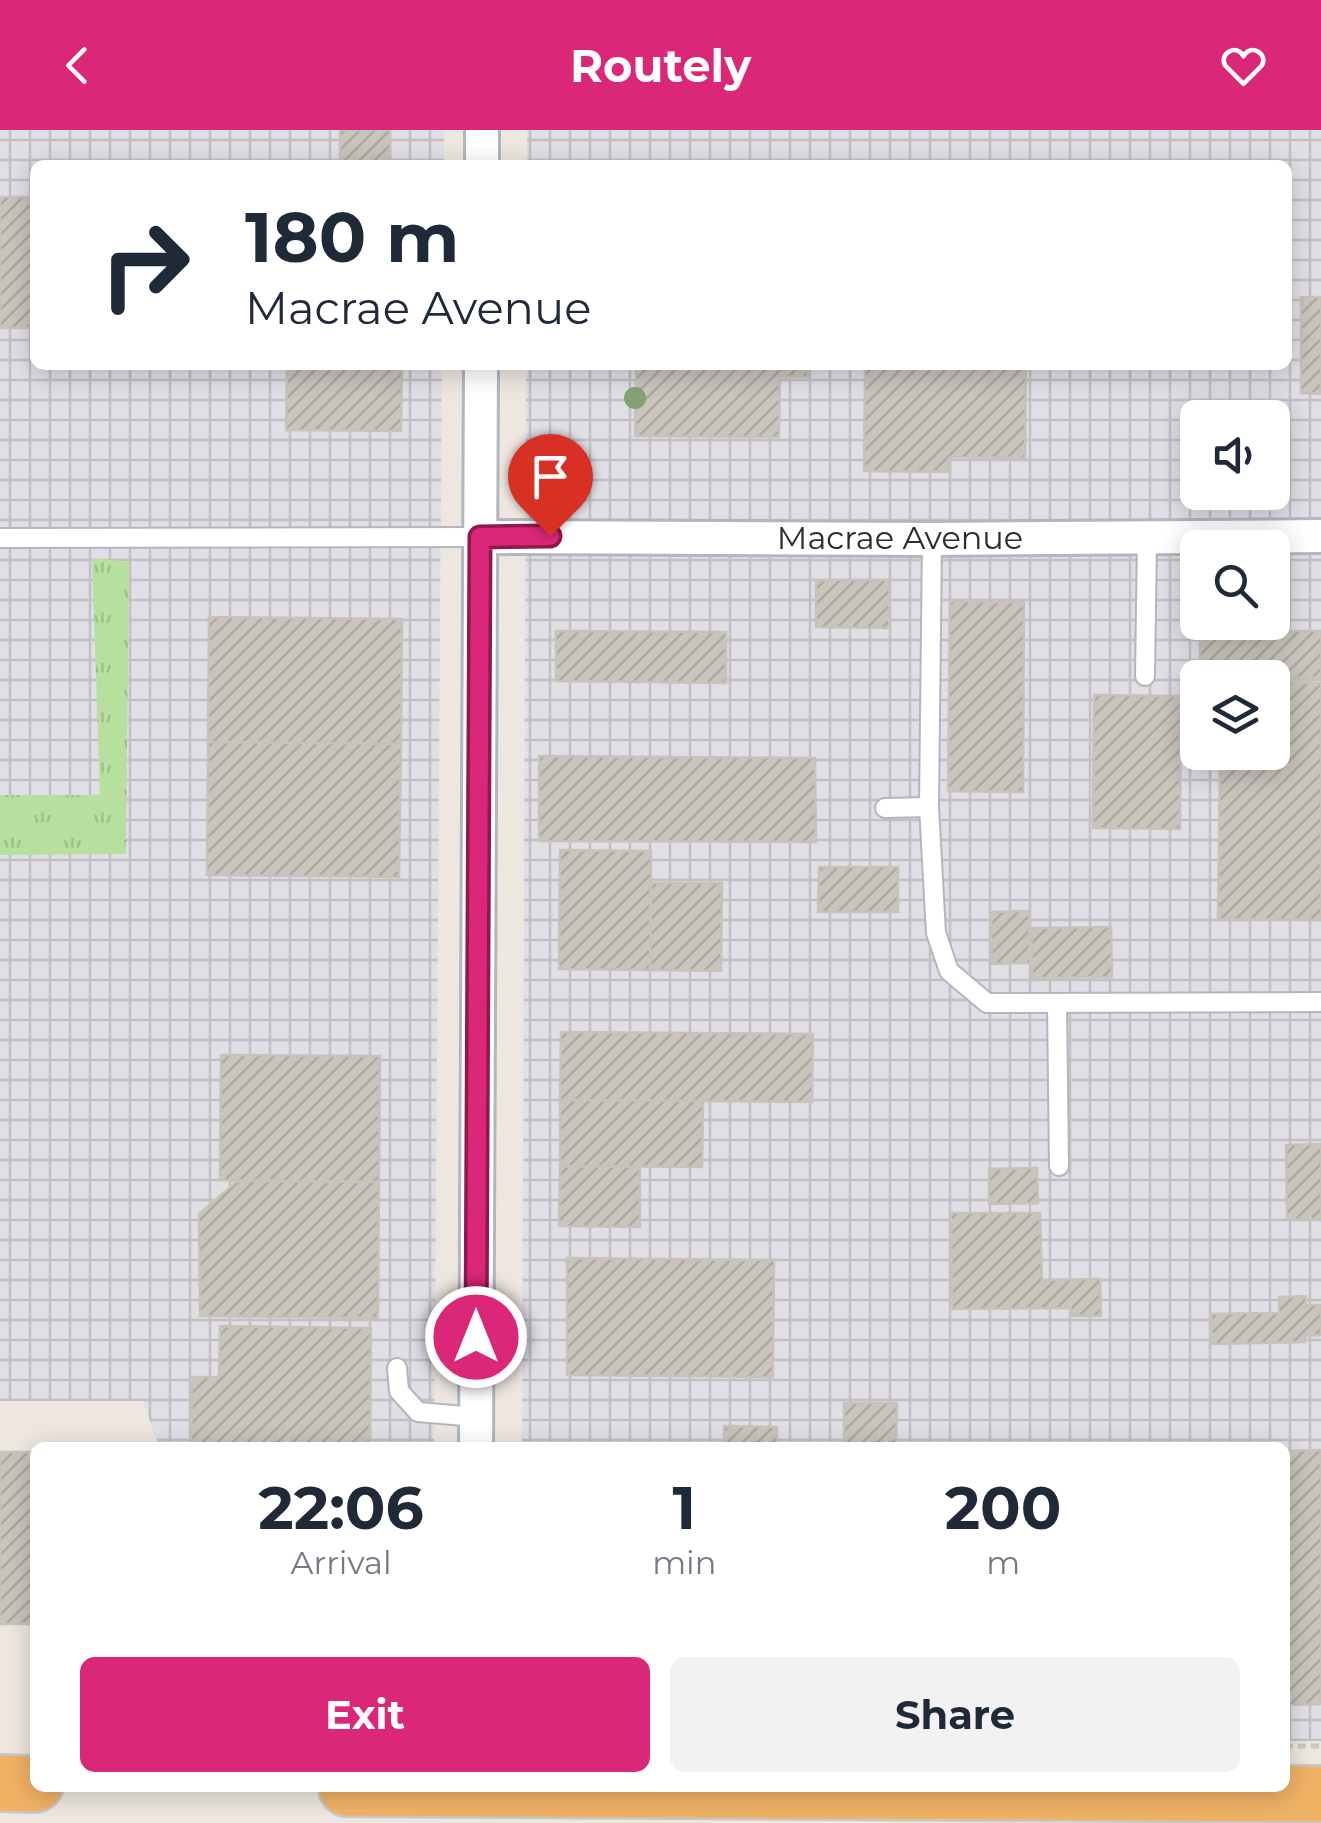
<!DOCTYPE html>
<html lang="en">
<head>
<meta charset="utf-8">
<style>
	:root { --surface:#fff; --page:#f2f2f3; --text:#1f2937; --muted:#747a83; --accent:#db2777 }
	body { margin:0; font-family:Montserrat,sans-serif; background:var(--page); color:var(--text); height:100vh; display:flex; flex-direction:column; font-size:38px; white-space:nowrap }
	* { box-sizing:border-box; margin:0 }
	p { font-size:32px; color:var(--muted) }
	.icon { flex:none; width:55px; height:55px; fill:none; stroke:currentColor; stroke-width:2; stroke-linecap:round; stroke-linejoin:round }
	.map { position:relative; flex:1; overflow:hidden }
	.sheet { position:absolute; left:30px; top:1312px; width:1260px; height:350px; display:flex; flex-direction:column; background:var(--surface); border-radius:15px; box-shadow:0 5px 25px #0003 }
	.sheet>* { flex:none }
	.banner { position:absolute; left:30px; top:30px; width:1262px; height:210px; border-radius:15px; box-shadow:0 5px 25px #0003; background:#fff; color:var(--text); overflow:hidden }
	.buttons { position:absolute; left:1180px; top:270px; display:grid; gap:20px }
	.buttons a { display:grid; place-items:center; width:110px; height:110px; border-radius:15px; background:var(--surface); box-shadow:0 5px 25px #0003; font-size:50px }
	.pin { position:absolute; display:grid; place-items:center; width:85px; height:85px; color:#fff; margin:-102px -42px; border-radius:50% 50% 50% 0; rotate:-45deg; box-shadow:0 0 10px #0007 }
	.pin .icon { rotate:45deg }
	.me { position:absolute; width:110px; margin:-55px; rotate:0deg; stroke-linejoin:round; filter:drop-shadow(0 0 8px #0008) }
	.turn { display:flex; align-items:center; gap:35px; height:210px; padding:0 50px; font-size:45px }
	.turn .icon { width:130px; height:130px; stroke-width:2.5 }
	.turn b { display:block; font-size:70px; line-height:85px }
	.eta { display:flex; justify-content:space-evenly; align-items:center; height:170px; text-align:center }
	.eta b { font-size:60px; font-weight:700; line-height:70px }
	.button { display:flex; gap:20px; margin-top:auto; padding:20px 50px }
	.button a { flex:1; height:115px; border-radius:15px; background:var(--accent); color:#fff; font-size:40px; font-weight:700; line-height:115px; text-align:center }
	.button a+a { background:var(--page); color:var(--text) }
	header { display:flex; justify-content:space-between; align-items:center; height:130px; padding:0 50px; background:var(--accent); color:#fff; font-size:45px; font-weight:700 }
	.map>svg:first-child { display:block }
	.industrial { fill:url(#industrial-grid); fill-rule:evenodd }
	.grass { fill:url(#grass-tufts) }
	.building { fill:url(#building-hatch); stroke:#c8c2b9; stroke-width:2.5 }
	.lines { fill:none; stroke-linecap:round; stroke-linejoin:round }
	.service-casing { stroke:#b2b6bf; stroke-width:22 }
	.minor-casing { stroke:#b2b6bf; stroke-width:38 }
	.trunk-casing { stroke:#c8c8c8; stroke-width:60 }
	.path { stroke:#c8c8c8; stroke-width:5; stroke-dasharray:8 5; stroke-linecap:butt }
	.service { stroke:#fff; stroke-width:18 }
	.minor { stroke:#fff; stroke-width:32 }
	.trunk { stroke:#f0b264; stroke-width:55 }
	.tree { fill:#85a175 }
	.route-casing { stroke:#8e194d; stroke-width:25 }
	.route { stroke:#db2777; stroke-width:18 }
	.labels { text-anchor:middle; stroke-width:8; stroke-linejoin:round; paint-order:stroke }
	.street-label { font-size:32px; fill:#2c2c2c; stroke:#fff }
</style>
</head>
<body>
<header><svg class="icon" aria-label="back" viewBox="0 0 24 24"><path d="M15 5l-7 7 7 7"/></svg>Routely<svg class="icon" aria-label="heart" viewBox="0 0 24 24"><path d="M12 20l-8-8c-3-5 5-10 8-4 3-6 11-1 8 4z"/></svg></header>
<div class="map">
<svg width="1321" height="1693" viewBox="0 0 1321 1693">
	<defs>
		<pattern id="industrial-grid" width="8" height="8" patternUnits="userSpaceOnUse" patternTransform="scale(2.5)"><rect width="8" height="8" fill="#e1dfe6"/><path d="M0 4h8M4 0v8" fill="none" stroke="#c1c0c5"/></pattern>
		<pattern id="grass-tufts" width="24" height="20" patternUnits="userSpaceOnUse" patternTransform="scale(2.5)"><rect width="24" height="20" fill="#b7e09f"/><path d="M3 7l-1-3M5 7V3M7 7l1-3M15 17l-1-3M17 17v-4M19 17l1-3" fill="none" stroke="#9ec089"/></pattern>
		<pattern id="building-hatch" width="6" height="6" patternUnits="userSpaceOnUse" patternTransform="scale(2.5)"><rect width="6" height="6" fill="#c9c5bd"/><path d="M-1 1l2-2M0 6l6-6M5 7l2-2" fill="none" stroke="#ada9a3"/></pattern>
	</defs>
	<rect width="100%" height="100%" fill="#ede7df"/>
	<g class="industrial">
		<polygon points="0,0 444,0 444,35 35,35 35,235 442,235 434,1317 159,1317 143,1271 0,1271"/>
		<path d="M527 0H1321V1611H1285V1318H522L526 235H1288V35H527ZM1198 288H1272V362H1198ZM1198 418H1272V492H1198ZM1198 548H1272V622H1198Z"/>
	</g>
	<polygon class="grass" points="92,428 129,432 126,724 0,725 0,665 100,665"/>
	<g class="building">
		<rect x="340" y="0" width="50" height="35"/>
		<rect x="0" y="67" width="35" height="131"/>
		<polygon points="1301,167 1321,167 1321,264 1301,263"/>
		<polygon points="402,235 401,301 286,300 287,235"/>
		<polygon points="636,235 808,235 808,247 780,247 779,307 635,306"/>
		<polygon points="865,235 1026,235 1025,328 950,327 950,342 864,341"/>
		<polygon points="816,450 889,450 889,498 816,497"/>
		<polygon points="950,471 1024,472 1023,662 948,661"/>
		<polygon points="209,487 402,489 401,614 208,612"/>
		<polygon points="556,501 726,502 726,553 556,551"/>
		<polygon points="1200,501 1321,501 1321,548 1200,547"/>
		<polygon points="1272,552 1321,553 1321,790 1218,789 1220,622 1272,622"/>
		<polygon points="1094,565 1181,566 1180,699 1093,698"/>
		<polygon points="208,612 401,614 399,747 207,745"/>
		<polygon points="539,626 815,628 816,712 539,711"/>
		<polygon points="560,720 651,721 650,840 559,839"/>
		<polygon points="819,737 898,737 898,782 818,782"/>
		<polygon points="651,753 722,753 721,841 650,840"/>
		<polygon points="1029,781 1030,833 992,834 991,782"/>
		<polygon points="1111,797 1112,847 1032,848 1031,798"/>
		<polygon points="561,902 813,904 812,972 560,970"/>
		<polygon points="221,925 380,926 379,1052 220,1050"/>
		<polygon points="560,970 703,971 702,1037 560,1036"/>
		<polygon points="1321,1014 1321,1089 1287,1089 1286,1015"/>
		<polygon points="560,1036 640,1037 640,1097 559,1096"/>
		<polygon points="1037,1038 1038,1073 989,1074 989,1039"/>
		<polygon points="237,1051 379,1052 378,1188 200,1186 199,1084"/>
		<polygon points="951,1083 1040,1083 1042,1150 1100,1149 1101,1186 1071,1186 1071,1178 952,1179"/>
		<polygon points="567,1128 774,1130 773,1247 567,1245"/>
		<polygon points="1306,1166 1306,1175 1321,1175 1321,1205 1305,1206 1305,1212 1212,1214 1211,1184 1279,1183 1279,1167"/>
		<polygon points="220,1196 371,1198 370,1318 191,1318 192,1247 219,1247"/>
		<polygon points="844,1273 897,1273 896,1318 844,1318"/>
		<polygon points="724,1296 777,1297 777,1318 724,1318"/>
		<polygon points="1321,1320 1321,1574 1285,1575 1285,1321"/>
		<rect x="0" y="1322" width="35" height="172"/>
	</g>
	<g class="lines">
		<defs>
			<g id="service">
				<polyline points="0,408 480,407"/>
				<polyline points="932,409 929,677 936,803 949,841 987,873 1321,872"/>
				<polyline points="1145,546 1147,408"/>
				<polyline points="885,678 929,677"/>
				<polyline points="1057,874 1059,1036"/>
				<polyline points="397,1238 399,1261 418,1282 476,1287"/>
			</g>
			<g id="minor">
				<polyline points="482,35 482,0"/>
				<polyline points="480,407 932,409 1321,406"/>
				<polyline points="476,1318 481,235"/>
			</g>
			<g id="trunk">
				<polyline points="0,1653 35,1654"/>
				<polyline points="347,1658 1321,1664"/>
			</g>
		</defs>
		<use href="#service" class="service-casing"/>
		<use href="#minor" class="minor-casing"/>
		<use href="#trunk" class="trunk-casing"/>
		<polyline class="path" points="1285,1616 1321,1616"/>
		<use href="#service" class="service"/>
		<use href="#minor" class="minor"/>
		<use href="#trunk" class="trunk"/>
	</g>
	<circle class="tree" cx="635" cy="268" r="11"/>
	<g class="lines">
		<defs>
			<polyline id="route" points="476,1207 480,407 550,406"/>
		</defs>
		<use href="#route" class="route-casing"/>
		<use href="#route" class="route"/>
	</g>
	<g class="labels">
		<g class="street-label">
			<text x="900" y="419">Macrae Avenue</text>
		</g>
	</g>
</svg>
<div class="buttons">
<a><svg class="icon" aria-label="sound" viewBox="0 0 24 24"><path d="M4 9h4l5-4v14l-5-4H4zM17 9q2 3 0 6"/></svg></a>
<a><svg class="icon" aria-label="search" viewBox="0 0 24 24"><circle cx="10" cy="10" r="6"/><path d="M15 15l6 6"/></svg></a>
<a><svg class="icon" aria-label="layers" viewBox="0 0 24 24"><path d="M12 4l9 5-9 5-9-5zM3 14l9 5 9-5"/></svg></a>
</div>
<div class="pin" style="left:550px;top:406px;background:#d93025"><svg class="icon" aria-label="arrive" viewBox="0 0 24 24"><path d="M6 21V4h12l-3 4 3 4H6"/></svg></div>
<svg class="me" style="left:476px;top:1207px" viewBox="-20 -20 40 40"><circle r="17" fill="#db2777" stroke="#fff" stroke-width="3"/><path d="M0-11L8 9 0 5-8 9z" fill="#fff"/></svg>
<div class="banner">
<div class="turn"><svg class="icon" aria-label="right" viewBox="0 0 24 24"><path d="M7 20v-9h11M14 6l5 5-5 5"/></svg><div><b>180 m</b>Macrae Avenue</div></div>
</div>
<section class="sheet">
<div class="eta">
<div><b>22:06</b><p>Arrival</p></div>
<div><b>1</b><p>min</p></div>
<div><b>200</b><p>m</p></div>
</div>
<div class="button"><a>Exit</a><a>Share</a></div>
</section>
</div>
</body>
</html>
